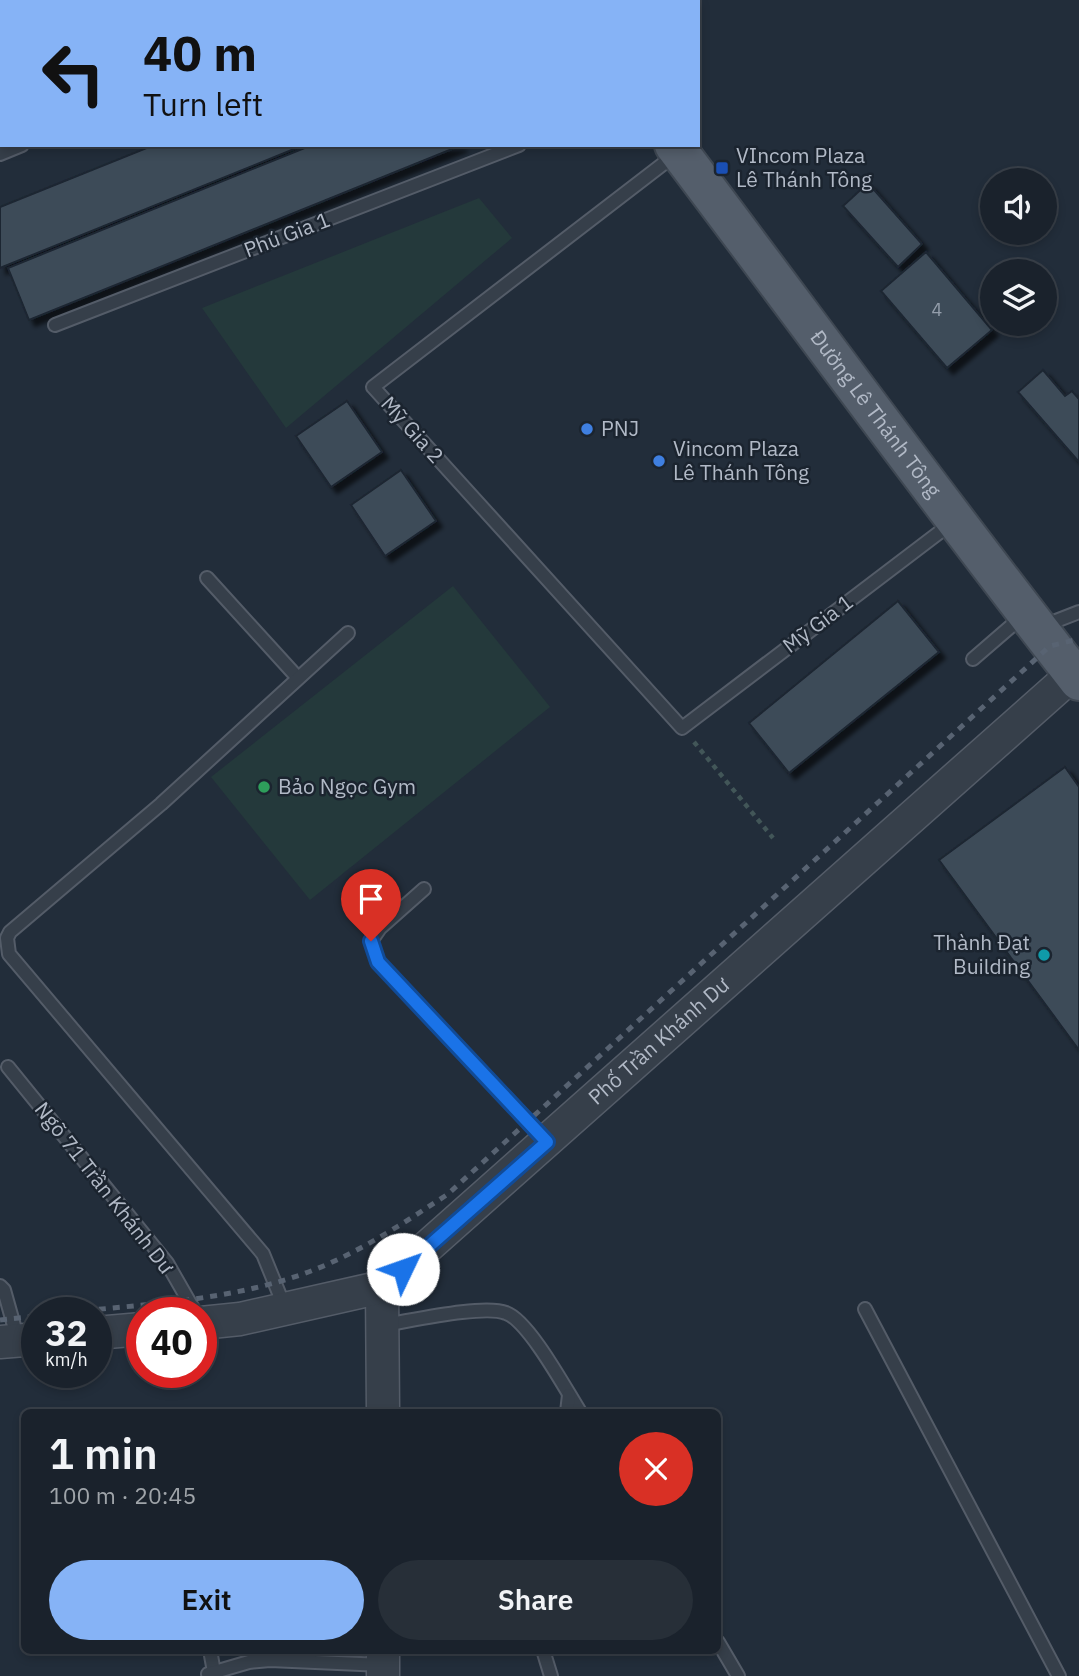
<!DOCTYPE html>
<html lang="en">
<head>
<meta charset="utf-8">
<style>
	:root { --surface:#1a222c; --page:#272f38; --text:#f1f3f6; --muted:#9fa4a9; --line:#383f48; --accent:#86b3f6 }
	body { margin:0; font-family:"IBM Plex Sans",sans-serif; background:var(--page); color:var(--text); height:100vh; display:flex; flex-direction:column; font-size:26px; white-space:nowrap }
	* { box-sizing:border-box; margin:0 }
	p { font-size:23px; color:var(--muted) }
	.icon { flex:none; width:38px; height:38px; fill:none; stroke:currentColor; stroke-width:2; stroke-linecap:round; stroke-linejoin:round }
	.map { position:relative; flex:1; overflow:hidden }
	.sheet { position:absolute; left:21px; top:1409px; width:700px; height:245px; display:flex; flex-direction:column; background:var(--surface); border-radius:10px; box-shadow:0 4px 10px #0003,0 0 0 2px var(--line) }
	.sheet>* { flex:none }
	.banner { position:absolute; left:0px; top:0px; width:700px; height:147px; box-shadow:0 4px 10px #0003,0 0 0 2px var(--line); background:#86b3f6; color:#111; overflow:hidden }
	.controls { position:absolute; left:980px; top:168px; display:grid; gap:14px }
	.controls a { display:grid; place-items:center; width:77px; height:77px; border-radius:50%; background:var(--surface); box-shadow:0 4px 10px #0003,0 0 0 2px var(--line); font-size:35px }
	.speed { position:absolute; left:21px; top:1297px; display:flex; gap:14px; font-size:35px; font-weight:700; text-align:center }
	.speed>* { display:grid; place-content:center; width:91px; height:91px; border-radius:50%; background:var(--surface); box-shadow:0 4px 10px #0003,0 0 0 2px var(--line); line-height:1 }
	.speed small { font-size:18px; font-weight:400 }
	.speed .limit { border:10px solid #d22; background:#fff; color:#111 }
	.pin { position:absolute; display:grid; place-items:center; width:60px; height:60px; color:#fff; margin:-72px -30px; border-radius:50% 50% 50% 0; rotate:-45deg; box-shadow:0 0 7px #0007 }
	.pin .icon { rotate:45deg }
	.me { position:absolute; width:77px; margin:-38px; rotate:48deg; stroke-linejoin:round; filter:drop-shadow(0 0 5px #0008) }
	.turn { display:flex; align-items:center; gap:24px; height:147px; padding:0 28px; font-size:32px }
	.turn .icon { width:91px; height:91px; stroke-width:2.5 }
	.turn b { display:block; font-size:49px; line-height:60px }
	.round { display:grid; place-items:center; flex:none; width:74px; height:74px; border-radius:37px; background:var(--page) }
	.overview { display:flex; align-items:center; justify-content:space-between; height:119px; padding:0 28px }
	h1 { font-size:42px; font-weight:600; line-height:52px }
	.primary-button { display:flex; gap:14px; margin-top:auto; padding:14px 28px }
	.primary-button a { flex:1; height:80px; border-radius:42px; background:var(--accent); color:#111; font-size:28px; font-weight:600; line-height:80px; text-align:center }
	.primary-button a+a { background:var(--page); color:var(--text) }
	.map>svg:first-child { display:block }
	.green { fill:#24393b }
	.building { fill:#3e4b59; stroke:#1d2631; stroke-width:2; filter:url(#shadow) }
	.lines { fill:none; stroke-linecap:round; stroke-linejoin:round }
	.service-casing { stroke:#545c68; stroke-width:16 }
	.tertiary-casing { stroke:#545c68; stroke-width:35 }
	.primary-casing { stroke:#3f4853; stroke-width:42 }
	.path { stroke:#425658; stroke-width:4.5; stroke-dasharray:5 5; stroke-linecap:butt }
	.service { stroke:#363f4a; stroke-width:12 }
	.tertiary { stroke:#363f4a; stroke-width:32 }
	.primary { stroke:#545e6b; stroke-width:38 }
	.rail { stroke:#586372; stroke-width:5; stroke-dasharray:7 7; stroke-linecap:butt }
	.route-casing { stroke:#114b97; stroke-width:18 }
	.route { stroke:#1a73e8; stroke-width:12 }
	.transit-dot { fill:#1a4fb4; stroke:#1b242f; stroke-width:2.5 }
	.shop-dot { fill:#3f7fe0; stroke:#1b242f; stroke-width:2.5 }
	.leisure-dot { fill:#2e9e5b; stroke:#1b242f; stroke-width:2.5 }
	.culture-dot { fill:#0f9aa8; stroke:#1b242f; stroke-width:2.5 }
	.labels { text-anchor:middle; stroke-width:5; stroke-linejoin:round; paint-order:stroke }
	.number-label { font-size:18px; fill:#949eab }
	.poi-label { font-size:21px; fill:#b1b9c6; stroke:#1b242f; text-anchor:start }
	.street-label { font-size:21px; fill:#b1b9c6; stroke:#1b242f }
</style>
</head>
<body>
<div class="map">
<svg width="1079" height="1676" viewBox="0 0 1079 1676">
	<defs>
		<filter id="shadow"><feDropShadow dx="6" dy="6" stdDeviation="2" flood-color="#0009"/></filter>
	</defs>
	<rect width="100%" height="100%" fill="#222d3a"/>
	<g class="green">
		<polygon points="479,198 512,238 286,428 202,308"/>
		<polygon points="453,586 550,707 310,900 211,777"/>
	</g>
	<g class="building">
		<polygon points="154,145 304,145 0,268 0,207"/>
		<polygon points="312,145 462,145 29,320 8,268"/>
		<polygon points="868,183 922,244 898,267 843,206"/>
		<polygon points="926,252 992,330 947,368 881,291"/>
		<polygon points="1043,370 1065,396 1072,391 1079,399 1079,462 1018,392"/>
		<polygon points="347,401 382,452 331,487 296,436"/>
		<polygon points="401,470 436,521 385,556 351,505"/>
		<polygon points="898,601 939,652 789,773 749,723"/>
		<polygon points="1065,767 1079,787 1079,1050 939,860"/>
	</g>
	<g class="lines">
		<defs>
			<g id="service">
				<polyline points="387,2 392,0"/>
				<polyline points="0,154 22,145"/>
				<polyline points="676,154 373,387 682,728 953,522"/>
				<polyline points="55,325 519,145"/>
				<polyline points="207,578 298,678"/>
				<polyline points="1043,626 1079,612"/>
				<polyline points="973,659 1024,615"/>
				<polyline points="424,889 380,928 371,941 378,962 547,1141"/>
				<polyline points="8,1067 167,1263 195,1312"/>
				<polyline points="0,1286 4,1290 18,1340"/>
				<polyline points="285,1308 263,1254 9,954 7,938 10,932 161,804 348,633"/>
				<polyline points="865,1309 1059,1676"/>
				<path d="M383 1325C410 1321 484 1304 506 1313 529 1321 566 1390 580 1412"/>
				<polyline points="567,1412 569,1395"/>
				<polyline points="718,1642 738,1676"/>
				<polyline points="210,1650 214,1672"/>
				<polyline points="543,1650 551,1676"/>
				<polyline points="208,1674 249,1662 270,1660 383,1665"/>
			</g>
			<g id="tertiary">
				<polyline points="382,1287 383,1412"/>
				<path id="s1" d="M201 1323 240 1319 382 1287 1073 674"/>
				<polyline points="96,1333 142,1329"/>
				<polyline points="0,1342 37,1339"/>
				<polyline points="383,1676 383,1650"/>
			</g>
			<g id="primary">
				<polyline points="565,0 566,2"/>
				<path id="s2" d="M674 145C809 324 941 505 1079 681"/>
			</g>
		</defs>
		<use href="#service" class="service-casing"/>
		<use href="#tertiary" class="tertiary-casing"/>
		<use href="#primary" class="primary-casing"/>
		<polyline class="path" points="694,742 773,838"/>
		<use href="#service" class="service"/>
		<use href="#tertiary" class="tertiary"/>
		<use href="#primary" class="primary"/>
		<g class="rail">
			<path d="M71 1312C149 1304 229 1300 303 1274 356 1255 402 1224 448 1194L1050 646 1079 639"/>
			<polyline points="0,1320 37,1316"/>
		</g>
	</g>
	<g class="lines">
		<defs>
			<polyline id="route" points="371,941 378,962 547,1142 403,1269"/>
		</defs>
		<use href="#route" class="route-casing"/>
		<use href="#route" class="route"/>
	</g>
	<rect class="transit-dot" x="715" y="161" width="14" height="14" rx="3.5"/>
	<g class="shop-dot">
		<circle cx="587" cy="429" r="7"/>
		<circle cx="659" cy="461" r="7"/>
	</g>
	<circle class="leisure-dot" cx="264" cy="787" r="7"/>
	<circle class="culture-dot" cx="1044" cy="955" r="7"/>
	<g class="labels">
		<g class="number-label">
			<text x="937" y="316">4</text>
		</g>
		<g class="poi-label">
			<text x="736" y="163">VIncom Plaza<tspan x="736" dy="24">Lê Thánh Tông</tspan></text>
			<text x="601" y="436">PNJ</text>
			<text x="673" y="456">Vincom Plaza<tspan x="673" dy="24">Lê Thánh Tông</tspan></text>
			<text x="278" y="794">Bảo Ngọc Gym</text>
			<text x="1030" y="950" text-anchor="end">Thành Đạt<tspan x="1030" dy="24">Building</tspan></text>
		</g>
		<g class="street-label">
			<text transform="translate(287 235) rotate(-21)" y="7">Phú Gia 1</text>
			<text dy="7" stroke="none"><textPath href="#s2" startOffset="336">Đường Lê Thánh Tông</textPath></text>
			<text transform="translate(412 430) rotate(48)" y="7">Mỹ Gia 2</text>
			<text transform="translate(818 624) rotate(-37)" y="7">Mỹ Gia 1</text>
			<text dy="7" stroke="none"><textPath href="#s1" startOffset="555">Phố Trần Khánh Dư</textPath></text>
			<text transform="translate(104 1188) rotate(52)" y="7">Ngõ 71 Trần Khánh Dư</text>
		</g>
	</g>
</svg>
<div class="controls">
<a><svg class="icon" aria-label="sound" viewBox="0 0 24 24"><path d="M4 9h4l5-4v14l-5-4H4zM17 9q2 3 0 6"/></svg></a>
<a><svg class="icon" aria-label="layers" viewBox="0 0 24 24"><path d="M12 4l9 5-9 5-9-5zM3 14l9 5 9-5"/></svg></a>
</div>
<div class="speed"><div>32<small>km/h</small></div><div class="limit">40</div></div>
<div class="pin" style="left:371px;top:941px;background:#d93025"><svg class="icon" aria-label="arrive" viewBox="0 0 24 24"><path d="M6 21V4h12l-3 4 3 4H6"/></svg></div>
<svg class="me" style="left:403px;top:1269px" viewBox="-20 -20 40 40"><circle r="19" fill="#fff"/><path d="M0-13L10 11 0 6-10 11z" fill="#1a73e8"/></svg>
<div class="banner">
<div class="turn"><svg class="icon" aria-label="left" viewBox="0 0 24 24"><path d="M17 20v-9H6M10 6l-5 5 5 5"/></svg><div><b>40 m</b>Turn left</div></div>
</div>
<section class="sheet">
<div class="overview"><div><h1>1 min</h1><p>100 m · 20:45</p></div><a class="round" style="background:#d93025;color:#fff"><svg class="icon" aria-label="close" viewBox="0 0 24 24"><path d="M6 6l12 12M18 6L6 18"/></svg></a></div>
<div class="primary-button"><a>Exit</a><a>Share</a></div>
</section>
</div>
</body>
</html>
